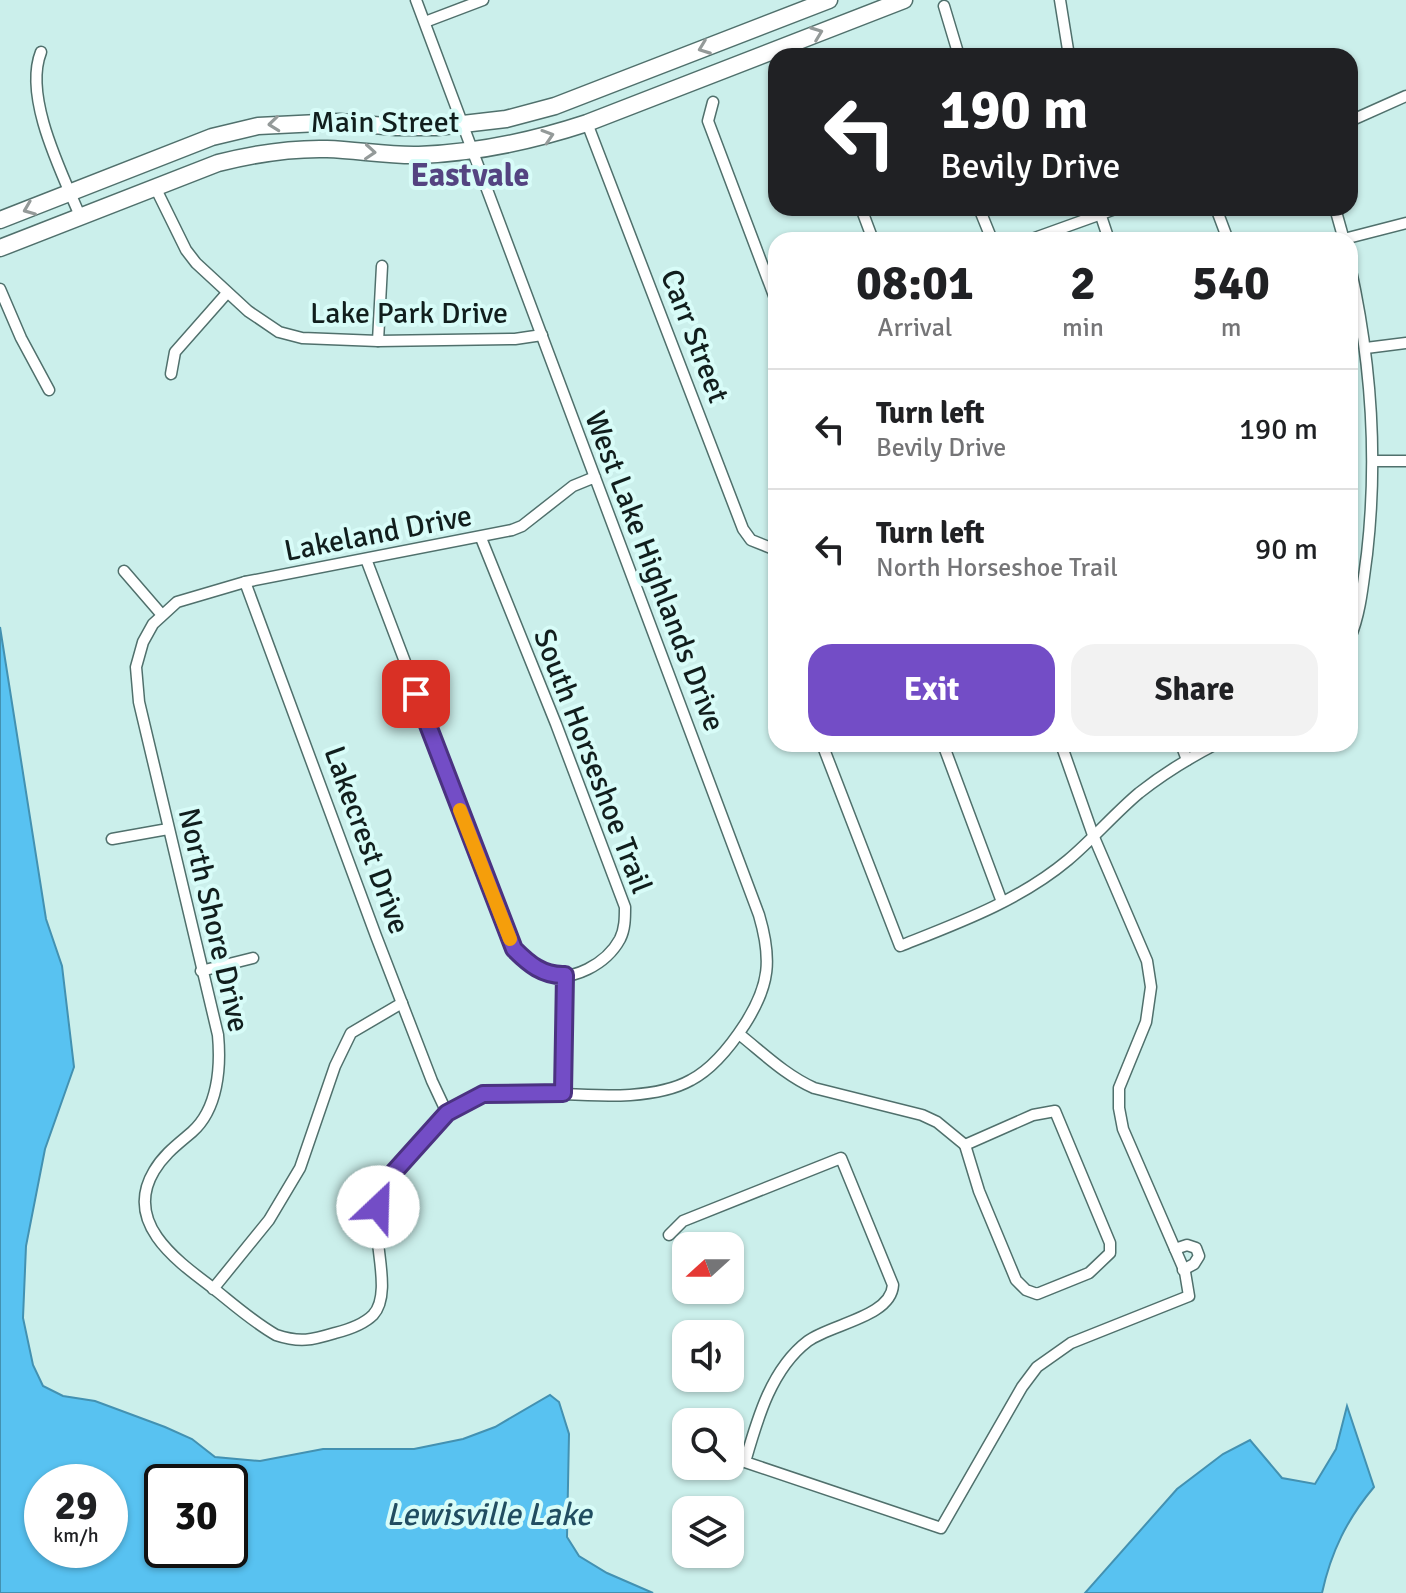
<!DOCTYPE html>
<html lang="en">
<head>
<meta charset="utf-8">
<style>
	:root { --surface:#fff; --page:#f2f2f2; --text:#202124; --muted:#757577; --line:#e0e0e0; --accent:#734dc6 }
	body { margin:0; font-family:Signika,sans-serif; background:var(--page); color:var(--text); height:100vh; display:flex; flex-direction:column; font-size:30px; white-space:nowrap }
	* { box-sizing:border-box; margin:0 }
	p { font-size:26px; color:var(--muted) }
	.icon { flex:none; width:44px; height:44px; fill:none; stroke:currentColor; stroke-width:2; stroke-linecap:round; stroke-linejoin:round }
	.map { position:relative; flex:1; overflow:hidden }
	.panel { position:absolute; left:768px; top:232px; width:590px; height:520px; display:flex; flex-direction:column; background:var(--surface); border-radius:24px; box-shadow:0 2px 6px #0004 }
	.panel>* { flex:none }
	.hud { position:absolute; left:768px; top:48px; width:590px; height:168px; border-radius:24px; box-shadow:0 2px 6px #0004; background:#202124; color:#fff; overflow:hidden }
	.needle { width:52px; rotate:249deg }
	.buttons { position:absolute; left:672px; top:1232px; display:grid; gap:16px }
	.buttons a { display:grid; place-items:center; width:72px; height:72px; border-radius:16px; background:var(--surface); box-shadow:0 2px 6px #0004; font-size:40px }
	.speed { position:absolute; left:24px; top:1464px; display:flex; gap:16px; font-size:40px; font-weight:700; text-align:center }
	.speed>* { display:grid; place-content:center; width:104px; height:104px; border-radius:50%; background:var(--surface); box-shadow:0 2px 6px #0004; line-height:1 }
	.speed small { font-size:20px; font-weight:400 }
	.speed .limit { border:4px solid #111; border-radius:12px; background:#fff; color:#111 }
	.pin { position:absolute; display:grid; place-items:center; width:68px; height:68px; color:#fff; margin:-34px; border-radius:16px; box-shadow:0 4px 12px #0006 }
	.me { position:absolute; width:88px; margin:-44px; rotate:24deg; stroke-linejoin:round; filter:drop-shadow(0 0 6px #0008) }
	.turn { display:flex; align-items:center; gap:28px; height:168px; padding:0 40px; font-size:36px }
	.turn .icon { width:104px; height:104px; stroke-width:2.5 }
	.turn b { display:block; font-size:56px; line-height:68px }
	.eta { display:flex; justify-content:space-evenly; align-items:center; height:136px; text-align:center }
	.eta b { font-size:48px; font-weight:800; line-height:56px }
	.primary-button { display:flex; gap:16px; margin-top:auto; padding:16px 40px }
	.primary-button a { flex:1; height:92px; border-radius:24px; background:var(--accent); color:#fff; font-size:32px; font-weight:800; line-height:92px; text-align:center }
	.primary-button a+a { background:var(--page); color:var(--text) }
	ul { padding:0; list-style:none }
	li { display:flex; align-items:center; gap:24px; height:120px; padding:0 40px; border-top:2px solid var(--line) }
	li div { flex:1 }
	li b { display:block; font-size:30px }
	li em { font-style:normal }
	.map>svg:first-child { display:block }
	.water { fill:#58c2f1; stroke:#4391b1; stroke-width:2; fill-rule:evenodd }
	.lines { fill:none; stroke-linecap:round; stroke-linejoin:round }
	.minor-casing { stroke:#50706c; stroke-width:13 }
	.primary-casing { stroke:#50706c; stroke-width:19 }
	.minor { stroke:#fff; stroke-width:10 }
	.primary { stroke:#fff; stroke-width:16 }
	.oneway { stroke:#949a99 }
	.route-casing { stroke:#4b3281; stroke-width:20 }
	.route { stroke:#734dc6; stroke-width:14 }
	.slow { stroke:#f59e0b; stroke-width:14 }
	.labels { text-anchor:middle; stroke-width:8; stroke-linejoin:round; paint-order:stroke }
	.street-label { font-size:30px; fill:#111e1d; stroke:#d8fcf8 }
	.neighbourhood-label { font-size:32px; font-weight:bold; fill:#544481; stroke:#d8fcf8 }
	.water-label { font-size:32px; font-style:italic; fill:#214d61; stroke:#d8fcf8 }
</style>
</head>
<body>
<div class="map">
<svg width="1406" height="1593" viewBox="0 0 1406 1593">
	<rect width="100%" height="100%" fill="#cbefeb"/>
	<g class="water">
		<path d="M0 627 46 919 62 966 74 1067 45 1149 26 1246 23 1318 33 1365 43 1386 63 1396 95 1401 165 1427 192 1439 215 1457 260 1461 323 1449H414L463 1439 495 1427 550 1395 559 1402 569 1434 567 1537 579 1556 607 1573 653 1593H0ZM42 1482H110V1550H42ZM162 1482H230V1550H162Z"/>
		<path d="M1347 1406 1374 1487C1347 1519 1331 1552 1322 1593H1085L1177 1489 1223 1454 1250 1440 1282 1478 1315 1484 1336 1449Z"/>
	</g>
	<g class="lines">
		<defs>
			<g id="minor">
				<path d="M416 0 759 915C772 959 770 985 745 1024 732 1044 712 1069 691 1080 650 1103 581 1094 535 1093 511 1093 486 1090 464 1102 441 1116 391 1165 383 1190 379 1201 377 1215 377 1226 376 1250 391 1296 373 1315 364 1324 347 1330 335 1333 312 1340 300 1343 276 1335 253 1322 233 1304 213 1288 177 1261 123 1223 154 1171 164 1154 178 1144 192 1132 218 1109 221 1067 218 1035L139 702 136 667 143 642 153 624 177 602 245 582 512 530 522 526 573 486 595 477"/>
				<polyline points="1060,0 1069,56"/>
				<polyline points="944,6 959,56"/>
				<polyline points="425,22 483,0"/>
				<path d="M41 52C23 97 62 173 80 216"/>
				<polyline points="835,56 835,55"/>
				<polyline points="713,102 708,121 776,301"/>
				<polyline points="1350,121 1406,96"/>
				<polyline points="587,123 743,529 751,540 776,550"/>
				<polyline points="155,187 186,250 196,263 248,311 279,332 302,338 378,341 515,339 542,335"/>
				<polyline points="861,208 873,240"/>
				<polyline points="979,208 992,240"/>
				<polyline points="1216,208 1228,240"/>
				<polyline points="1335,208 1344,240"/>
				<polyline points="1099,210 1109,240"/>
				<polyline points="1344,239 1406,223"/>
				<polyline points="1029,240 1118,208"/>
				<path d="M1350 266C1371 360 1378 457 1367 554 1363 582 1361 612 1350 638"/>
				<polyline points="0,289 21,338 49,390"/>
				<polyline points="378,341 382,266"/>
				<polyline points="1366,348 1406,343"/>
				<polyline points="171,374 175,352 227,293"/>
				<polyline points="1373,461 1406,461"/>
				<path d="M366 559 514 949C523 958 532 967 544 973 572 984 607 963 620 939 625 929 625 918 625 907L556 724 481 538"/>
				<polyline points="124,571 162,615"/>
				<polyline points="245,582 376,936 432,1081 447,1113"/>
				<path d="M822 744 900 946C958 923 1019 901 1068 860 1093 839 1114 814 1139 793 1163 774 1189 758 1216 744"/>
				<polyline points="943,744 1002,902"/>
				<polyline points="1181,744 1187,760"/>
				<polyline points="112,839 168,829"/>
				<polyline points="201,971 253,958"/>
				<path d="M739 1034C763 1053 785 1075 814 1088L922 1115 937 1122 965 1145"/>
				<polyline points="563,1093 565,975"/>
				<polygon points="1055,1111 1110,1243 1110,1253 1089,1273 1037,1294 1026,1290 1016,1280 979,1191 965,1145 1033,1115"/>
				<path d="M669 1235 683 1221 841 1158 893 1285C891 1317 831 1324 808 1341 771 1369 757 1420 745 1462L941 1528 1022 1387 1037 1367 1071 1343 1189 1296 1185 1272 1123 1129 1119 1108V1088L1146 1022 1151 987 1147 961 1093 835 1061 744"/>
				<polyline points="1175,1249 1187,1245 1196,1248 1199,1256 1194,1264 1183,1270"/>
				<polyline points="213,1289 269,1220 300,1168 335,1066 351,1033 402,1003"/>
			</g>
			<g id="primary">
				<polyline points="0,220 212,137 258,126 339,122 396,127 437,127 506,119 555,106 829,0"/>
				<path d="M0 248 218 163C254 154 290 148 327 149 358 150 389 156 419 155 477 153 532 141 587 123L904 0"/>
			</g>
		</defs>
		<use href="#minor" class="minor-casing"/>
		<use href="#primary" class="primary-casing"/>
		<use href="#minor" class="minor"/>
		<use href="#primary" class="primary"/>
	</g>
	<defs><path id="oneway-chevron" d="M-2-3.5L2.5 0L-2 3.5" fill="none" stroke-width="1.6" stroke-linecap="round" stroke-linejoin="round" transform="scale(2)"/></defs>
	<g class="oneway">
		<use href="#oneway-chevron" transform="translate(817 33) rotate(-21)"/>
		<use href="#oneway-chevron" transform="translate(704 48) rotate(159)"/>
		<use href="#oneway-chevron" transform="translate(274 124) rotate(174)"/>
		<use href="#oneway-chevron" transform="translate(548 136) rotate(-18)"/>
		<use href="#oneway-chevron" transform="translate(370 152) rotate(4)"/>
		<use href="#oneway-chevron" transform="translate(29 209) rotate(158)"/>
	</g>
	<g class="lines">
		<defs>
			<path id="route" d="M378 1207 383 1190 394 1172 447 1113 483 1094 563 1093 565 975C543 976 529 964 514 949L416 694"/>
		</defs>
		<use href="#route" class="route-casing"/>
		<use href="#route" class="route"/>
		<polyline class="slow" points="460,810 510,939"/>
	</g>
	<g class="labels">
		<g class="street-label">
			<text x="385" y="132">Main Street</text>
			<text x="409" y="323">Lake Park Drive</text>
			<text transform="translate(695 336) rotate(69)" y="10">Carr Street</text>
			<text transform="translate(378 533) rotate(-11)" y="10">Lakeland Drive</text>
			<text transform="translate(655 571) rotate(69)" y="10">West Lake Highlands Drive</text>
			<text transform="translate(593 761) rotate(69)" y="10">South Horseshoe Trail</text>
			<text transform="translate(367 840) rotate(70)" y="10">Lakecrest Drive</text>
			<text transform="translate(214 920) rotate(77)" y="10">North Shore Drive</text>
		</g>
		<g class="neighbourhood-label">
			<text x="470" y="186">Eastvale</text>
		</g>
		<g class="water-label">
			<text x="489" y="1525">Lewisville Lake</text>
		</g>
	</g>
</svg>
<div class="buttons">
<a><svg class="needle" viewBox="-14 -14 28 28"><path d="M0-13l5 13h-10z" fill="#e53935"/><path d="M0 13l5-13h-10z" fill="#757577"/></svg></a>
<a><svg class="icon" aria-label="sound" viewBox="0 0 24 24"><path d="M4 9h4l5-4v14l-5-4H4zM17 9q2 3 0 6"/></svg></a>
<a><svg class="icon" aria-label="search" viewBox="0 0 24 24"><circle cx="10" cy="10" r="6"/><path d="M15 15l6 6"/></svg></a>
<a><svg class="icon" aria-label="layers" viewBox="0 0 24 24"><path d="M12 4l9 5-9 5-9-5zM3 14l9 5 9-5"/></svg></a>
</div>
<div class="speed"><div>29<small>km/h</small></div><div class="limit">30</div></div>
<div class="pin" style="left:416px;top:694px;background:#d93025"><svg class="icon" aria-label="arrive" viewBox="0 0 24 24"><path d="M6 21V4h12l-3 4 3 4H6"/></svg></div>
<svg class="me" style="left:378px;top:1207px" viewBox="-20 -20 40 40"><circle r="19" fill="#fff"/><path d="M0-13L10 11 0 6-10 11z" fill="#734dc6"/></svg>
<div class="hud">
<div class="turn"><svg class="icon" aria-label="left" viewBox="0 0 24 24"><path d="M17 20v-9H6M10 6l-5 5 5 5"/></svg><div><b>190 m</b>Bevily Drive</div></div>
</div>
<section class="panel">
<div class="eta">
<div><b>08:01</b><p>Arrival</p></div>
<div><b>2</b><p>min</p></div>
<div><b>540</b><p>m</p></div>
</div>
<ul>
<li><svg class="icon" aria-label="left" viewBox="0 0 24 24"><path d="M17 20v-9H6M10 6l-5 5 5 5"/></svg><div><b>Turn left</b><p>Bevily Drive</p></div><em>190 m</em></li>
<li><svg class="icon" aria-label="left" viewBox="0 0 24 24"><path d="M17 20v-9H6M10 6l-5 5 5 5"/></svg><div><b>Turn left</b><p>North Horseshoe Trail</p></div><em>90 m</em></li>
</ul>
<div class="primary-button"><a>Exit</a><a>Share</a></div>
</section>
</div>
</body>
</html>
